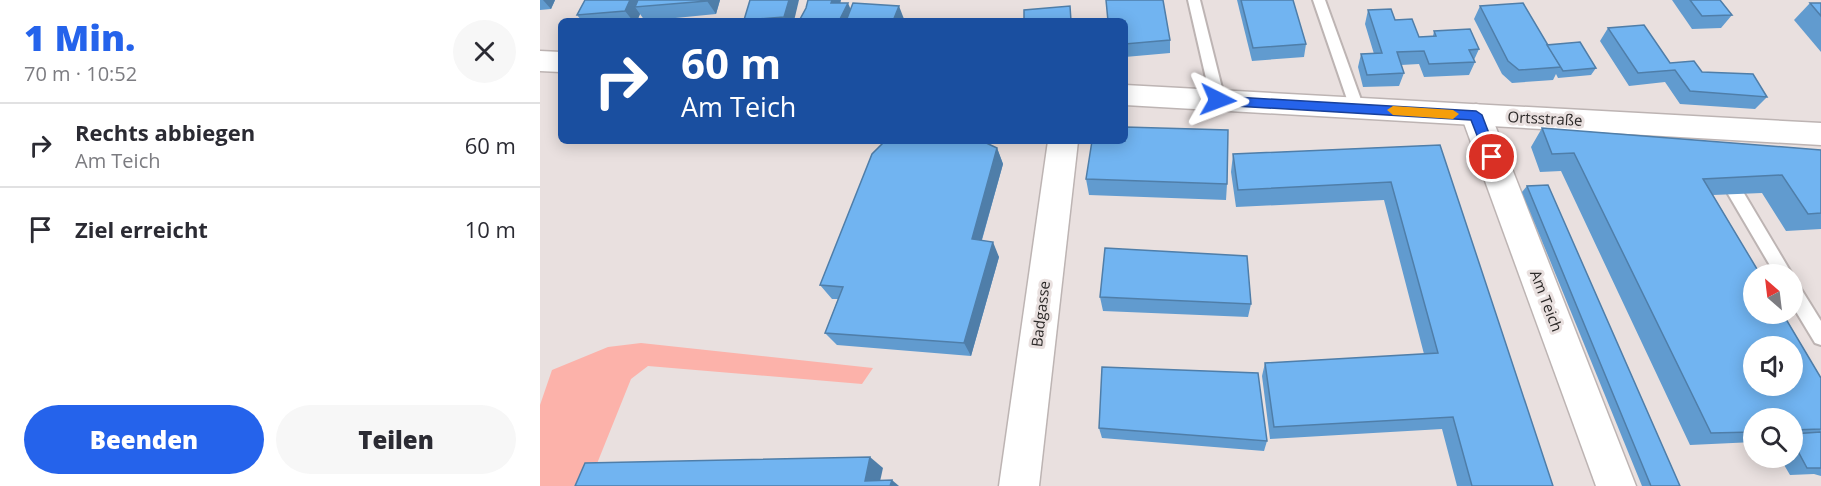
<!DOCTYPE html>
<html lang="de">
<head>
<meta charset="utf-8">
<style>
	:root { --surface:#fff; --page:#f7f7f7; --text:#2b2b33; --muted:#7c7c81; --line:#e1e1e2; --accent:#2563eb }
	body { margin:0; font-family:"Open Sans",sans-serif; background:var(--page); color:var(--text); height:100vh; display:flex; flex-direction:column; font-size:22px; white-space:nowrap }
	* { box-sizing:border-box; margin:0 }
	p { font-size:20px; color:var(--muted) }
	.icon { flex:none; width:33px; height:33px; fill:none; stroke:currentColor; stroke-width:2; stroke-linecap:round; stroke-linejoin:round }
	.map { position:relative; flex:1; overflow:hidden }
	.side { display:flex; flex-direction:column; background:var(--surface); width:540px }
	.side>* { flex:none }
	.hud { position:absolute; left:18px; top:18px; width:570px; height:126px; border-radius:9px; box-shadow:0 3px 15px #0003; background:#1a4fa0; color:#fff; overflow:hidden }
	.needle { width:39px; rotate:332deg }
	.buttons { position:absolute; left:1203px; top:264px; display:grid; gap:12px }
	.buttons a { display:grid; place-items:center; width:60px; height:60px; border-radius:50%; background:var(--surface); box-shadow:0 3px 15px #0003; font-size:30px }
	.pin { position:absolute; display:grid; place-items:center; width:51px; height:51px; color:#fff; margin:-26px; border:3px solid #fff; border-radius:50%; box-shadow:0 2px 6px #0007 }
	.me { position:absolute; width:66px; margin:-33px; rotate:93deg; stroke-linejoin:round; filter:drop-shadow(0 0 4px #0008) }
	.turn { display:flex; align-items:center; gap:21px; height:126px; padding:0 24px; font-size:27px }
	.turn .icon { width:78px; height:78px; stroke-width:2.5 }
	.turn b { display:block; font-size:42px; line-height:51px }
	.round { display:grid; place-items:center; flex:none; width:63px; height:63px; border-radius:32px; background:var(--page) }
	.overview { display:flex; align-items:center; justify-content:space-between; height:102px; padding:0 24px }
	h1 { font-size:36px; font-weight:800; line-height:45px; color:var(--accent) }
	.action { display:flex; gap:12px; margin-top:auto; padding:12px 24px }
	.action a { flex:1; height:69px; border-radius:36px; background:var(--accent); color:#fff; font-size:24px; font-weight:800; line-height:69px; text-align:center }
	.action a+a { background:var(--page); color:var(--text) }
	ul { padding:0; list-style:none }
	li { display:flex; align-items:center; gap:18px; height:84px; padding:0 24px; border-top:2px solid var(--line) }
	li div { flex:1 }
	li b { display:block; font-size:22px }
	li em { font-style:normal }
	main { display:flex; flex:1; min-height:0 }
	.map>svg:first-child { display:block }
	.green { fill:#fcb2aa }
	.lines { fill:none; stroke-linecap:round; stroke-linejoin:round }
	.service-casing { stroke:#bdb4b3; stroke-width:4 }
	.minor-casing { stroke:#bdb4b3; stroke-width:3 }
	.tertiary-casing { stroke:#bdb4b3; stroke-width:3 }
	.service { fill:#fff; fill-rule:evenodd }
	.minor { fill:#fff; fill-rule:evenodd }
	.tertiary { fill:#fff; fill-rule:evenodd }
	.wall { fill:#619bcf }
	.shaded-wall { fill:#4f7ea9 }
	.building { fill:#71b4f1; stroke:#4f7ea9; stroke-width:1.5; fill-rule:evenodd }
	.route { fill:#2563eb; stroke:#184099; stroke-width:1.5 }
	.slow { fill:#f59e0b }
	.labels { text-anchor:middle; stroke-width:6; stroke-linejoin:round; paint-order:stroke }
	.street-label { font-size:15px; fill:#2c2928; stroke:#e9e0df }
</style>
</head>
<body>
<main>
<section class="side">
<div class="overview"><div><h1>1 Min.</h1><p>70 m · 10:52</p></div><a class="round"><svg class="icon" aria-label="close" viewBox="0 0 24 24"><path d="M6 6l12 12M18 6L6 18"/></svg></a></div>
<ul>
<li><svg class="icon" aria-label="right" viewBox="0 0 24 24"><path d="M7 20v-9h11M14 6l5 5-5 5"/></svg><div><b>Rechts abbiegen</b><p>Am Teich</p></div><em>60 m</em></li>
<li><svg class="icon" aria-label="arrive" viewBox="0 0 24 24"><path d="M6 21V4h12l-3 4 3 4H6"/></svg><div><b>Ziel erreicht</b></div><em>10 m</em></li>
</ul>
<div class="action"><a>Beenden</a><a>Teilen</a></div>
</section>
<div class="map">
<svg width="1281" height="486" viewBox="0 0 1281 486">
	<rect width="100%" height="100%" fill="#e9e0df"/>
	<polygon class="green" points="101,343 333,368 322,384 108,366 91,379 48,486 0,486 0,405 12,370 68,347"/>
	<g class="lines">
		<defs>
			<g id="service">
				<polygon points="648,0 660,0 685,100 683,104 678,105 671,100"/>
				<polygon points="773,0 785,0 824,108 822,112 812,112 810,108"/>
				<polygon points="1196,188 1202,190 1252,274 1235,274 1188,194 1190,190"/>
				<polygon points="1252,282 1258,284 1281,321 1281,345 1275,343 1252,305"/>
			</g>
			<g id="minor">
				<polygon points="936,104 946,107 951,115 1096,486 1056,486 921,115 926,107"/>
				<polygon points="508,141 538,141 499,486 459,486"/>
			</g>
			<g id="tertiary">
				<polygon points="0,51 21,52 21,72 0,71"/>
				<polygon points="585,85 1281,123 1281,145 585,105"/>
			</g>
		</defs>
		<use href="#service" class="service-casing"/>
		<use href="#minor" class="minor-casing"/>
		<use href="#tertiary" class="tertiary-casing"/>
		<use href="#service" class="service"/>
		<use href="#minor" class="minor"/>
		<use href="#tertiary" class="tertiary"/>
	</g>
	<g class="wall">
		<polygon points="0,0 15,0 11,9 0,10"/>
		<polygon points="45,0 180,0 176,14 105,21 100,14 97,21 42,21 37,15"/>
		<polygon points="210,0 254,21 204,21"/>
		<polygon points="697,0 753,0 766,44 764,57 712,61"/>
		<polygon points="1132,0 1180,0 1192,15 1181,28 1152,29"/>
		<polygon points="1270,3 1281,3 1281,52 1254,20"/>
		<polygon points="940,6 1007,45 1056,68 1051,75 1018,78 1016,74 1013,80 972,83 962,74 934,19"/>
		<polygon points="828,10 855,20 879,37 893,36 894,31 939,49 934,60 935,62 929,75 884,77 879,64 861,65 864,73 859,86 823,87 818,67 821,54 834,54 825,24"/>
		<polygon points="585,21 630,40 630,53 585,57"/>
		<polygon points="1068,28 1130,63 1162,72 1227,97 1215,109 1140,104 1125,82 1089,86 1060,41"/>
		<polygon points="1002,128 1281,150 1281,229 1246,231 1222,193 1173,195 1281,378 1281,476 1274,474 1250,475 1240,458 1252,458 1252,418 1214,418 1214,442 1150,445 1021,171 1000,172 991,147"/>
		<polygon points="900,145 1013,486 917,486 902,429 730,439 722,376 725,363 884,354 844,200 696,207 691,172 693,154"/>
		<polygon points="457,148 463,164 442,240 459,257 431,356 297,345 285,333 298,299 292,299 280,285"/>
		<polygon points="546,179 687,184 686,200 549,195"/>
		<polygon points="987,186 1140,486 1102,486 982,192"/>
		<polygon points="560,297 711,304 708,317 563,311"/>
		<polygon points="559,428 727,441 724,451 562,438"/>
	</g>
	<g class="shaded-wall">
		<polygon points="3,0 15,0 11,9"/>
		<polygon points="90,0 106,0 95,7 100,14 97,21 93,21 85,11"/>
		<polygon points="168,0 180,0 176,14 167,1"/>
		<polygon points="249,0 259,0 254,21 246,21 244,17"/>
		<polygon points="292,0 301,0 298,17 291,3"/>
		<polygon points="308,3 314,17 312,21 299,21"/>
		<polygon points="359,6 364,19 364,21 353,21"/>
		<polygon points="457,148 463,164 438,253 432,239"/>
		<polygon points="453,242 459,257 431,356 424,343"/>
		<polygon points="330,457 343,468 339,486 325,481"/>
		<polygon points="352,480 359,486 350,486"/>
	</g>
	<g class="building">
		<polygon points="45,0 90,0 85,11 37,15"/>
		<polygon points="98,0 168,0 167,1 95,7"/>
		<polygon points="210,0 249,0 244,17 204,20"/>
		<polygon points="268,0 292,0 291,3 308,3 299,21 259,21 266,8"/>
		<polygon points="566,0 623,0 630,40 585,44 585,21 568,21"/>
		<polygon points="701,0 753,0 766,44 713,48"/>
		<polygon points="1150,0 1180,0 1192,15 1162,16"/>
		<polygon points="313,3 359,6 353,21 306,21"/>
		<polygon points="983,3 1021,67 979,70 968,61 940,6"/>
		<polygon points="1270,3 1281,3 1281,16"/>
		<polygon points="530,6 531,21 484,21 484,10"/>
		<polygon points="851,9 855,20 872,19 879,37 896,36 894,31 930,29 939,49 929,50 935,62 889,64 884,51 857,52 864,73 827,75 821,54 842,53 828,10"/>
		<polygon points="1104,25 1130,63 1154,61 1162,72 1213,74 1227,97 1150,91 1135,70 1098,73 1068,28"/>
		<polygon points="1040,42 1056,68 1023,71 1007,45"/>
		<polygon points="585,127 688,130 687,184 546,179 552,141 585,141"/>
		<path d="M1002 128 1281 150V213L1268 214 1242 175 1163 179 1220 274H1214V314H1243L1281 378V429L1252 430V418H1214V432L1171 433 1034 153 1012 154ZM1214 346H1252V386H1214Z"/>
		<polygon points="345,141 442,141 457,148 432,239 453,242 424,343 285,333 303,287 280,285 332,154"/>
		<polygon points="900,145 1013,486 932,486 913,417 734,427 725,363 898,353 851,182 698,190 693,154"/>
		<polygon points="1008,185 1140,486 1111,486 987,186"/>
		<polygon points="565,248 707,256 711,304 560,297"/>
		<polygon points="562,367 718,373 727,441 559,428"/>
		<polygon points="1281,432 1281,468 1267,468 1252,440 1252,434"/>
		<polygon points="330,457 325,481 352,480 350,486 35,486 45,463"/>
	</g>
	<polygon class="route" points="678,96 936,111 942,115 958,157 956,161 947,161 931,120 678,105 672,100"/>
	<polygon class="slow" points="853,106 913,110 919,114 913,119 853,115 847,110"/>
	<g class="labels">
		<g class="street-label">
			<text transform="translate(1005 119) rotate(3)" y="5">Ortsstraße</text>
			<text transform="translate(1006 301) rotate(69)" y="5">Am Teich</text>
			<text transform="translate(501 314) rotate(-83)" y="5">Badgasse</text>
		</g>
	</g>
</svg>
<div class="buttons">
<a><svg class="needle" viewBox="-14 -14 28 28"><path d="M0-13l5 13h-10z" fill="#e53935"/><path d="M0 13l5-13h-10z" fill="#7c7c81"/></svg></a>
<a><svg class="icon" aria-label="sound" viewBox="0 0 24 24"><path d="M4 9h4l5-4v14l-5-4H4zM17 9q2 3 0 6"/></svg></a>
<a><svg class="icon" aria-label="search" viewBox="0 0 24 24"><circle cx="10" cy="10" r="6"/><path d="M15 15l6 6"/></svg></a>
</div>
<div class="pin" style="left:952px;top:157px;background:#d93025"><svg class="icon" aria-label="arrive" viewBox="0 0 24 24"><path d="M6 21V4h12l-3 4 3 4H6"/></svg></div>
<svg class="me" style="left:678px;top:100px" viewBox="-20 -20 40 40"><path d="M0-17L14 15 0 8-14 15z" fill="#2563eb" stroke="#fff" stroke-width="4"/></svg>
<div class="hud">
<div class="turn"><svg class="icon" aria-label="right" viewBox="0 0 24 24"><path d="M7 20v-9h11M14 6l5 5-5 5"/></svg><div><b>60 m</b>Am Teich</div></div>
</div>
</div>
</main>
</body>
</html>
